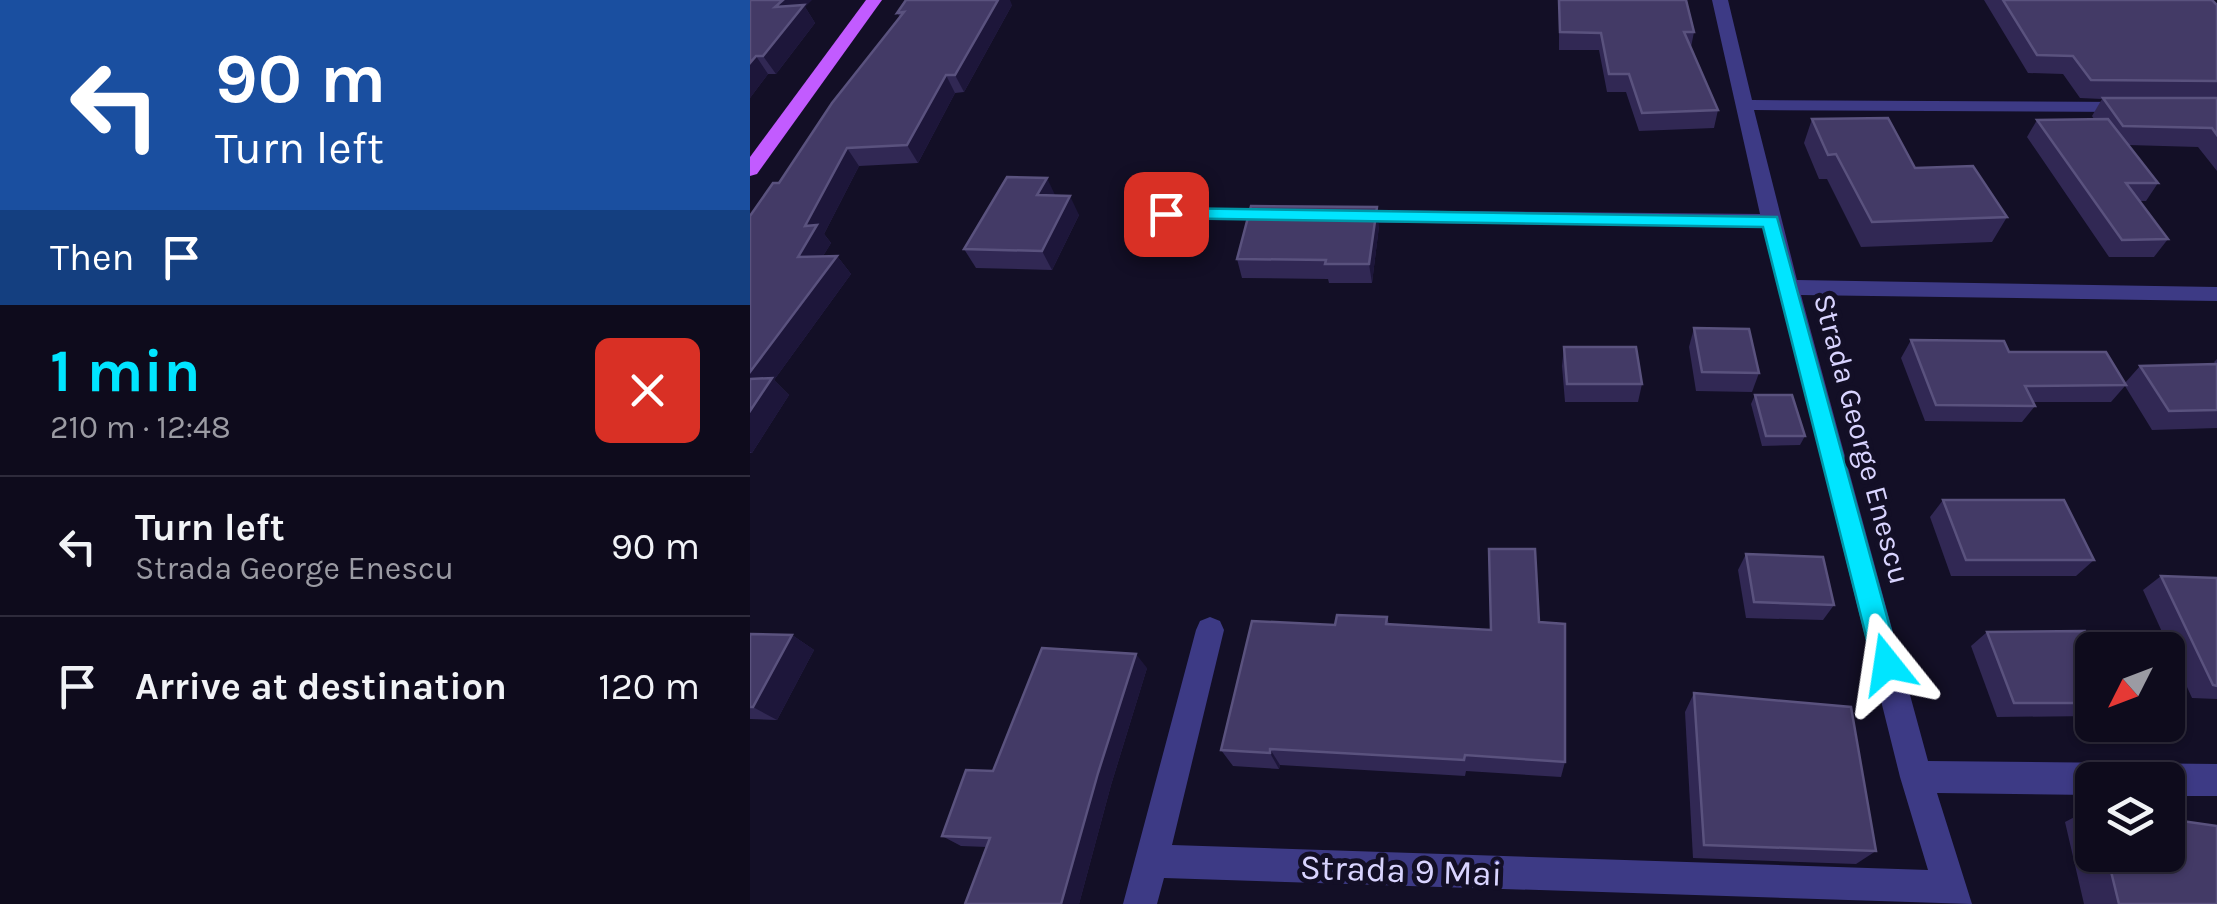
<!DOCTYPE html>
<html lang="en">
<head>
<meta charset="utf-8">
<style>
	:root { --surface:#0e0b1c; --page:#171425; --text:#f1f3f6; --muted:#9b9ba3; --line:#2e2b3b; --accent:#00e5ff }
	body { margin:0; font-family:Karla,sans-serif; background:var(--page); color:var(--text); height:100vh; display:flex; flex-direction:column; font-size:38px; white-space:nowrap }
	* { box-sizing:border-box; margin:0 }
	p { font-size:32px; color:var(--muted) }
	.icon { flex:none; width:55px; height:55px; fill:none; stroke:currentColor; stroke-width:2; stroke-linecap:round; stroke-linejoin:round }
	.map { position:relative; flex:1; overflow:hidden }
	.drawer { display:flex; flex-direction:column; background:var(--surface); width:750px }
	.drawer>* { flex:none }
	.top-card { background:#1a4fa0; color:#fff; overflow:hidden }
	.needle { width:65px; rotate:228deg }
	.tools { position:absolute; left:1325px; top:632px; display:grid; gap:20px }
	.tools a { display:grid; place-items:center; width:110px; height:110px; border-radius:15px; background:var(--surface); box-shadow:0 2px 8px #0004,0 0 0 2px var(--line); font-size:50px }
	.pin { position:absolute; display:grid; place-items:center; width:85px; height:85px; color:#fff; margin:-42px; border-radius:20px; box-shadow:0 5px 15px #0006 }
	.me { position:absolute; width:110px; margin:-55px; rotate:345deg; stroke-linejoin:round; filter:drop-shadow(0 0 8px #0008) }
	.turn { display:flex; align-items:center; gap:35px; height:210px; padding:0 50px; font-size:45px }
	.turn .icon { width:130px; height:130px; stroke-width:2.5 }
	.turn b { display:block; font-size:70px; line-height:85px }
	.then { display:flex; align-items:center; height:95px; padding:0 50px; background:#0003; gap:20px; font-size:38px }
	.round { display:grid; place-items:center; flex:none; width:105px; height:105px; border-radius:15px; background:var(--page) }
	.headline { display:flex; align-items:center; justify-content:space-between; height:170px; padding:0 50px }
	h1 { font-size:60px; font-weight:700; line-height:75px; color:var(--accent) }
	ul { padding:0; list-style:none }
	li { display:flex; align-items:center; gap:30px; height:140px; padding:0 50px; border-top:2px solid var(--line) }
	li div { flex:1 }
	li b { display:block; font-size:38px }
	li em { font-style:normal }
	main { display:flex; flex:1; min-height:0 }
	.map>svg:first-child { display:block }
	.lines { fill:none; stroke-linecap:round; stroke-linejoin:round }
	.minor { fill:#3d3a85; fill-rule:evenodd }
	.major { fill:#c25bff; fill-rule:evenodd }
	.wall { fill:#312854 }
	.shaded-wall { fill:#1d163a }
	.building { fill:#433a66; stroke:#5a527e; stroke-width:2.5 }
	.route { fill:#00e5ff; stroke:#0095a6; stroke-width:2.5 }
	.labels { text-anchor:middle; stroke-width:10; stroke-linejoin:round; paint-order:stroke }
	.street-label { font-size:30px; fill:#d9d4ff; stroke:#130f26 }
	.near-street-label { font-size:35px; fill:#d9d4ff; stroke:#130f26 }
</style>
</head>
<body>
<main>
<section class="drawer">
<div class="top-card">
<div class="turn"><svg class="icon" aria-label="left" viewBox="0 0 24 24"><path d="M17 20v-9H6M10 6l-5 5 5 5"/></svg><div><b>90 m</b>Turn left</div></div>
<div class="then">Then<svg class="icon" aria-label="arrive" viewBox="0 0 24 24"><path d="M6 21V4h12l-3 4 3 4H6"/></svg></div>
</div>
<div class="headline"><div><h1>1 min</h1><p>210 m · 12:48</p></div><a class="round" style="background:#d93025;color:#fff"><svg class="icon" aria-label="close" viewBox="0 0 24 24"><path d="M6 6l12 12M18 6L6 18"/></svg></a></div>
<ul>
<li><svg class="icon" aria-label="left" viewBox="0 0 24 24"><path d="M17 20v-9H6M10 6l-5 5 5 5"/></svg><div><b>Turn left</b><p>Strada George Enescu</p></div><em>90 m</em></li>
<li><svg class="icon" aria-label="arrive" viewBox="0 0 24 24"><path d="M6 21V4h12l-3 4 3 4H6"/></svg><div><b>Arrive at destination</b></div><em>120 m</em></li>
</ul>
</section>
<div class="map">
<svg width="1467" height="904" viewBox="0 0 1467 904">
	<rect width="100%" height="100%" fill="#130f26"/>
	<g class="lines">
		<g class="minor">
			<polygon points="962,0 978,0 1002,100 1378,102 1387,107 1378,112 1004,110 1047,280 1467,287 1467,301 1051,295 1178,761 1467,764 1467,796 1418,796 1418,780 1342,780 1342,795 1187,793 1222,904 414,878 407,904 373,904 446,630 450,621 460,617 470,621 474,630 422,845 1178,870 1150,777 1013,227 596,222 586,216 596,210 1010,214"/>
			<polygon points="416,208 531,209 541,215 531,221 409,218 406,214"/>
		</g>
		<polygon class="major" points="116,0 132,0 7,174 0,176 0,157"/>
	</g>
	<g class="wall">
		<polygon points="0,0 55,7 65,23 26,74 18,74 0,98"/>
		<polygon points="809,0 944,32 941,47 968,110 964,128 889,131 876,92 857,92 849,50 809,50"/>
		<polygon points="1234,0 1462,0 1467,5 1467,171 1448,147 1378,145 1408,183 1396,201 1389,201 1418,239 1404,257 1359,257 1277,137 1287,120 1344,119 1342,116 1352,99 1330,98 1313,74 1278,73"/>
		<polygon points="262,5 214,92 205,93 168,163 109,166 74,234 81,243 73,256 87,256 101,274 24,380 39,395 2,453 0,453 0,216 29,183 150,17 147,13"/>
		<polygon points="1062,119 1165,168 1257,217 1242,242 1111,247 1077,179 1069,179 1054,143"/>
		<polygon points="306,196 329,215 302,270 226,268 214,249"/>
		<polygon points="629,226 622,283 579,283 578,279 492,278 487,259"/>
		<polygon points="944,328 1009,373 1002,392 946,391 939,347"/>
		<polygon points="1161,340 1259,352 1375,383 1390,366 1466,364 1464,362 1467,359 1467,428 1402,430 1375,386 1361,402 1283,402 1285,406 1272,422 1175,421 1151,358"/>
		<polygon points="814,347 892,384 888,402 815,402 812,366"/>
		<polygon points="1005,395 1055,436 1050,445 1012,446 1001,404"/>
		<polygon points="1193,500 1344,560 1326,576 1201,576 1180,517"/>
		<polygon points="996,554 1084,605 1073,620 996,618 988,570"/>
		<polygon points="1411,576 1467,578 1467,699 1442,698 1393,590"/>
		<polygon points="637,617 639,624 740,630 789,622 815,762 811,777 716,771 715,776 530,765 529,769 483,766 471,750"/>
		<polygon points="1237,632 1342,650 1342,716 1247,717 1221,646"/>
		<polygon points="0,634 42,635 64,650 27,720 0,719"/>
		<polygon points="397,668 361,785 329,904 215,904 237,847 211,846 192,836 243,771"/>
		<polygon points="944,693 1126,851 1106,864 943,858 935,712"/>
		<polygon points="1342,808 1342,855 1418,855 1467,904 1334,904 1315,822"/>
	</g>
	<g class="shaded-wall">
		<polygon points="33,0 62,0 55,7 65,23 26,74 13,56 25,7"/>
		<polygon points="248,0 260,0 262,5 214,92 205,75"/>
		<polygon points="6,56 18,74 0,98 0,63"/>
		<polygon points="196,75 205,93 168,163 157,145"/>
		<polygon points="97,148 109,166 74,234 81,243 62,274 48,257 55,226"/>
		<polygon points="297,178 306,197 287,195"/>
		<polygon points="320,196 329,215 302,270 292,251"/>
		<polygon points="627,207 629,226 622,283 619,264"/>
		<polygon points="87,256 101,274 24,380 39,395 2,453 0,452 0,372"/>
		<polygon points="42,635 64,650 27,720 3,707"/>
		<polygon points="386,654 397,668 361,785 329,904 311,904 348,773"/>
		<polygon points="520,749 530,765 529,769 520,753"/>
	</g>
	<g class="building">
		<polygon points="0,0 33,0 25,7 54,5 13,56 6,56 0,63"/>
		<polygon points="156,0 248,0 205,75 196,75 157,145 97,148 55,226 67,225 48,257 87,256 0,372 0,216 23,183 29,183 82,103 154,12 147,13"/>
		<polygon points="809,0 936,0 944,32 934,32 968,110 892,113 879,74 859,74 851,33 810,32"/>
		<polygon points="1253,0 1462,0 1467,5 1467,81 1341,80 1323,56 1287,55"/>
		<polygon points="1353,98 1467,98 1467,135 1462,128 1373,126"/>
		<polygon points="1138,118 1165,168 1223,166 1257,217 1122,222 1086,154 1078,155 1062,119"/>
		<polygon points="1358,119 1408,183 1376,183 1418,239 1372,240 1287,120"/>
		<polygon points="257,177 297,178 287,195 320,196 292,251 214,249"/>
		<polygon points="501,206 627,207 619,264 575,264 576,260 487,259"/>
		<polygon points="944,328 999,329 1009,373 952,372"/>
		<polygon points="1161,340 1254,341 1259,352 1356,352 1376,385 1275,386 1285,406 1186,405"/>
		<polygon points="814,347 886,347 892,384 817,384"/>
		<polygon points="1467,364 1467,410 1419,411 1390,366"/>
		<polygon points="22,378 0,411 0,379"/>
		<polygon points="1005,395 1042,395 1055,436 1016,436"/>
		<polygon points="1193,500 1314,500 1344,560 1216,560"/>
		<polygon points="739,549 785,549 789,622 815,624 815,762 715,755 714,760 520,749 520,753 471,750 502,621 585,625 587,615 637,617 636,624 741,630"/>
		<polygon points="996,554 1073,557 1084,605 1004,602"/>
		<polygon points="1411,576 1467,578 1467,686 1463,685"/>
		<polygon points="1335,631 1343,650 1342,703 1264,703 1237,632"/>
		<polygon points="0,634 42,635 3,707 0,707"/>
		<polygon points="292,648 386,654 348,773 311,904 215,904 240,838 192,836 216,770 243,771"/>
		<polygon points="944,693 1101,707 1126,851 954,845"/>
		<polygon points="1418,819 1467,826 1467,904 1369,904 1357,855 1418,855"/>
	</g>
	<polygon class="route" points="416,208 1027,217 1150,664 1146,673 1137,676 1127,673 1123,664 1013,227 410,218 410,209"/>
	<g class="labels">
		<g class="street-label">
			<text transform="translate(1112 439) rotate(75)" y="10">Strada George Enescu</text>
		</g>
		<g class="near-street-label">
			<text transform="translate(651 870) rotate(2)" y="12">Strada 9 Mai</text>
		</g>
	</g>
</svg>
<div class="tools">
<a><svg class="needle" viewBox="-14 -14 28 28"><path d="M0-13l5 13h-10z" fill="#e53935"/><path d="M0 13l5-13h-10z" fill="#9b9ba3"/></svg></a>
<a><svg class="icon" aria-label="layers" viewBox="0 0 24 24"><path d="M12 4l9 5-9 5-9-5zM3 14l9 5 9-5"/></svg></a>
</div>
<div class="pin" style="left:416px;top:214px;background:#d93025"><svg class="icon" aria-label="arrive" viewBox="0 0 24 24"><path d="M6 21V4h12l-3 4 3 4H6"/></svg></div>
<svg class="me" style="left:1137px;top:664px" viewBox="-20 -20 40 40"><path d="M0-17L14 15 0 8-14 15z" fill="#00e5ff" stroke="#fff" stroke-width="4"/></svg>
</div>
</main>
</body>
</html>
